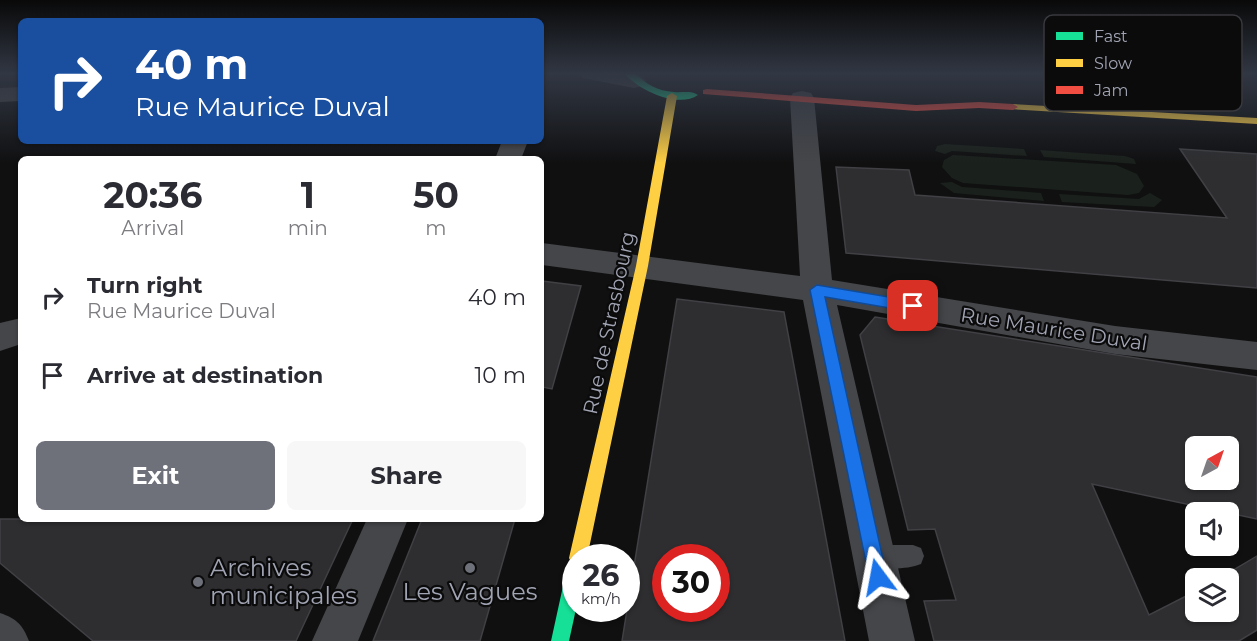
<!DOCTYPE html>
<html lang="en">
<head>
<meta charset="utf-8">
<style>
	:root { --surface:#fff; --page:#f7f7f7; --text:#2b2b33; --muted:#7c7c81; --accent:#6e707a }
	body { margin:0; font-family:Montserrat,sans-serif; background:var(--page); color:var(--text); height:100vh; display:flex; flex-direction:column; font-size:22px; white-space:nowrap }
	* { box-sizing:border-box; margin:0 }
	p { font-size:20px; color:var(--muted) }
	.icon { flex:none; width:33px; height:33px; fill:none; stroke:currentColor; stroke-width:2; stroke-linecap:round; stroke-linejoin:round }
	.map { position:relative; flex:1; overflow:hidden }
	.panel { position:absolute; left:18px; top:156px; width:526px; height:366px; display:flex; flex-direction:column; background:var(--surface); border-radius:9px; box-shadow:0 2px 4px #0004 }
	.panel>* { flex:none }
	.top-card { position:absolute; left:18px; top:18px; width:526px; height:126px; border-radius:9px; box-shadow:0 2px 4px #0004; background:#1a4fa0; color:#fff; overflow:hidden }
	.needle { width:39px; rotate:40deg }
	.tools { position:absolute; left:1185px; top:436px; display:grid; gap:12px }
	.tools a { display:grid; place-items:center; width:54px; height:54px; border-radius:9px; background:var(--surface); box-shadow:0 2px 4px #0004; font-size:30px }
	.speed { position:absolute; left:562px; top:544px; display:flex; gap:12px; font-size:30px; font-weight:700; text-align:center }
	.speed>* { display:grid; place-content:center; width:78px; height:78px; border-radius:50%; background:var(--surface); box-shadow:0 2px 4px #0004; line-height:1 }
	.speed small { font-size:15px; font-weight:400 }
	.speed .limit { border:9px solid #d22; background:#fff; color:#111 }
	.pin { position:absolute; display:grid; place-items:center; width:51px; height:51px; color:#fff; margin:-26px; border-radius:12px; box-shadow:0 3px 9px #0006 }
	.me { position:absolute; width:66px; margin:-33px; rotate:347deg; stroke-linejoin:round; filter:drop-shadow(0 0 4px #0008) }
	.turn { display:flex; align-items:center; gap:21px; height:126px; padding:0 18px; font-size:27px }
	.turn .icon { width:78px; height:78px; stroke-width:2.5 }
	.turn b { display:block; font-size:42px; line-height:51px }
	.eta { display:flex; justify-content:space-evenly; align-items:center; height:102px; text-align:center }
	.eta b { font-size:36px; font-weight:700; line-height:42px }
	.primary-button { display:flex; gap:12px; margin-top:auto; padding:12px 18px }
	.primary-button a { flex:1; height:69px; border-radius:9px; background:var(--accent); color:#fff; font-size:24px; font-weight:700; line-height:69px; text-align:center }
	.primary-button a+a { background:var(--page); color:var(--text) }
	ul { padding:0; list-style:none }
	li { display:flex; align-items:center; gap:18px; height:78px; padding:0 18px }
	li div { flex:1 }
	li b { display:block; font-size:22px }
	li em { font-style:normal }
	.map>svg:first-child { display:block }
	.green { fill:#1a211c }
	.building { fill:#2e2e30; stroke:#404045; stroke-width:1.5; fill-rule:evenodd }
	.lines { fill:none; stroke-linecap:round; stroke-linejoin:round }
	.lane { fill:#454649; fill-rule:evenodd }
	.street { fill:#454649; fill-rule:evenodd }
	.fast { fill:#16e098; fill-rule:evenodd }
	.slow { fill:#ffcf43; fill-rule:evenodd }
	.jam { fill:#f24e42; fill-rule:evenodd }
	.route { fill:#1a73e8; stroke:#114b97; stroke-width:1.5 }
	.poi-dot { fill:#6e707a; stroke:#0b0b0c; stroke-width:2 }
	.labels { text-anchor:middle; stroke-width:4.5; stroke-linejoin:round; paint-order:stroke }
	.street-label { font-size:20px; fill:#a1a4b3; stroke:#0b0b0c }
	.near-poi-label { font-size:24px; fill:#a1a4b3; stroke:#0b0b0c; text-anchor:start }
	.key { fill:#0b0b0c; stroke:#38393e; stroke-width:1.5 }
	.key-label { font-size:16px; fill:#a1a4b3 }
</style>
</head>
<body>
<div class="map">
<svg width="1257" height="641" viewBox="0 0 1257 641">
	<rect width="100%" height="100%" fill="#101011"/>
	<g class="green">
		<polygon points="945,144 1024,149 1027,156 952,151 945,154 935,151 937,146"/>
		<polygon points="1040,150 1125,156 1134,159 1136,164 1044,157"/>
		<polygon points="953,155 1116,165 1137,174 1144,186 1139,193 1128,195 963,183 952,178 942,167 944,160"/>
		<polygon points="952,182 962,187 1041,193 1044,201 954,193 940,183"/>
		<polygon points="1150,193 1162,200 1154,207 1062,202 1059,194 1139,199"/>
	</g>
	<g class="building">
		<polygon points="1180,149 1257,154 1257,288 846,253 836,167 909,170 915,195 1227,218"/>
		<polygon points="542,281 581,286 552,389 542,387"/>
		<path d="M677 299 784 312 845 641H622ZM666 558H717V609H666Z"/>
		<path d="M875 317 1257 377V519L1092 484 1149 615 1196 591V612H1228V579H1218L1257 556V630L1239 641H934L924 601 956 600 935 529 908 530 860 335ZM1196 447H1228V480H1196Z"/>
		<polygon points="0,519 353,519 296,641 93,641 0,563"/>
		<polygon points="422,519 515,519 480,641 373,641"/>
	</g>
	<g class="lines">
		<path class="lane" d="M873 545H913L921 548 924 556 921 564C906 570 880 570 865 564L862 556 865 548Z"/>
		<g class="street">
			<polygon points="579,73 630,73 642,76 646,81 642,86 634,88 583,78"/>
			<polygon points="21,87 21,101 0,102 0,88"/>
			<polygon points="802,91 811,93 814,98 832,280 1115,326 1257,342 1257,370 1115,354 837,305 915,641 869,641 803,300 542,265 542,243 800,276 790,98 793,93"/>
			<polygon points="502,141 528,141 521,159 495,159"/>
			<polygon points="21,318 21,344 0,351 0,323"/>
			<polygon points="367,519 408,519 358,641 312,641"/>
			<path d="M0 613C17 619 22 624 29 641H0Z"/>
		</g>
		<g class="fast">
			<path d="M624 73H635C645 84 658 91 674 92 682 93 691 90 698 95 678 109 638 90 624 73Z"/>
			<polygon points="576,559 576,609 569,641 551,641 567,568 570,562"/>
		</g>
		<g class="slow">
			<polygon points="672,93 677,96 648,266 587,558 576,558 576,566 572,564 569,558 636,266 667,96"/>
			<polygon points="1013,104 1257,118 1257,124 1009,109 1009,105"/>
		</g>
		<polygon class="jam" points="707,89 916,105 979,102 1013,104 1018,107 1013,110 979,108 916,111 703,94 703,90"/>
	</g>
	<linearGradient id="sky" x2="0" y2="1"><stop stop-color="#090909"/><stop offset="0.45" stop-color="#313743"/><stop offset="1" stop-color="#313743" stop-opacity="0"/></linearGradient>
	<rect width="1257" height="163" fill="url(#sky)"/>
	<polygon class="route" points="817,285 913,301 919,306 913,312 825,297 887,577 885,583 878,586 872,583 869,577 810,290"/>
	<g class="poi-dot">
		<circle cx="470" cy="568" r="6"/>
		<circle cx="198" cy="582" r="6"/>
	</g>
	<g class="labels">
		<g class="street-label">
			<text transform="translate(609 323) rotate(-78)" y="7">Rue de Strasbourg</text>
			<text transform="translate(1054 329) rotate(9)" y="7">Rue Maurice Duval</text>
		</g>
		<g class="near-poi-label">
			<text x="210" y="576">Archives<tspan x="210" dy="28">municipales</tspan></text>
			<text x="470" y="600" text-anchor="middle">Les Vagues</text>
		</g>
	</g>
	<rect x="1044" y="15" width="198" height="96" rx="9" class="key"/>
	<rect x="1056" y="32" width="27" height="8" fill="#16e098"/>
	<rect x="1056" y="59" width="27" height="8" fill="#ffcf43"/>
	<rect x="1056" y="86" width="27" height="8" fill="#f24e42"/>
	<g class="key-label">
		<text x="1094" y="42">Fast</text>
		<text x="1094" y="69">Slow</text>
		<text x="1094" y="96">Jam</text>
	</g>
</svg>
<div class="tools">
<a><svg class="needle" viewBox="-14 -14 28 28"><path d="M0-13l5 13h-10z" fill="#e53935"/><path d="M0 13l5-13h-10z" fill="#7c7c81"/></svg></a>
<a><svg class="icon" aria-label="sound" viewBox="0 0 24 24"><path d="M4 9h4l5-4v14l-5-4H4zM17 9q2 3 0 6"/></svg></a>
<a><svg class="icon" aria-label="layers" viewBox="0 0 24 24"><path d="M12 4l9 5-9 5-9-5zM3 14l9 5 9-5"/></svg></a>
</div>
<div class="speed"><div>26<small>km/h</small></div><div class="limit">30</div></div>
<div class="pin" style="left:913px;top:306px;background:#d93025"><svg class="icon" aria-label="arrive" viewBox="0 0 24 24"><path d="M6 21V4h12l-3 4 3 4H6"/></svg></div>
<svg class="me" style="left:878px;top:577px" viewBox="-20 -20 40 40"><path d="M0-17L14 15 0 8-14 15z" fill="#1a73e8" stroke="#fff" stroke-width="4"/></svg>
<div class="top-card">
<div class="turn"><svg class="icon" aria-label="right" viewBox="0 0 24 24"><path d="M7 20v-9h11M14 6l5 5-5 5"/></svg><div><b>40 m</b>Rue Maurice Duval</div></div>
</div>
<section class="panel">
<div class="eta">
<div><b>20:36</b><p>Arrival</p></div>
<div><b>1</b><p>min</p></div>
<div><b>50</b><p>m</p></div>
</div>
<ul>
<li><svg class="icon" aria-label="right" viewBox="0 0 24 24"><path d="M7 20v-9h11M14 6l5 5-5 5"/></svg><div><b>Turn right</b><p>Rue Maurice Duval</p></div><em>40 m</em></li>
<li><svg class="icon" aria-label="arrive" viewBox="0 0 24 24"><path d="M6 21V4h12l-3 4 3 4H6"/></svg><div><b>Arrive at destination</b></div><em>10 m</em></li>
</ul>
<div class="primary-button"><a>Exit</a><a>Share</a></div>
</section>
</div>
</body>
</html>
